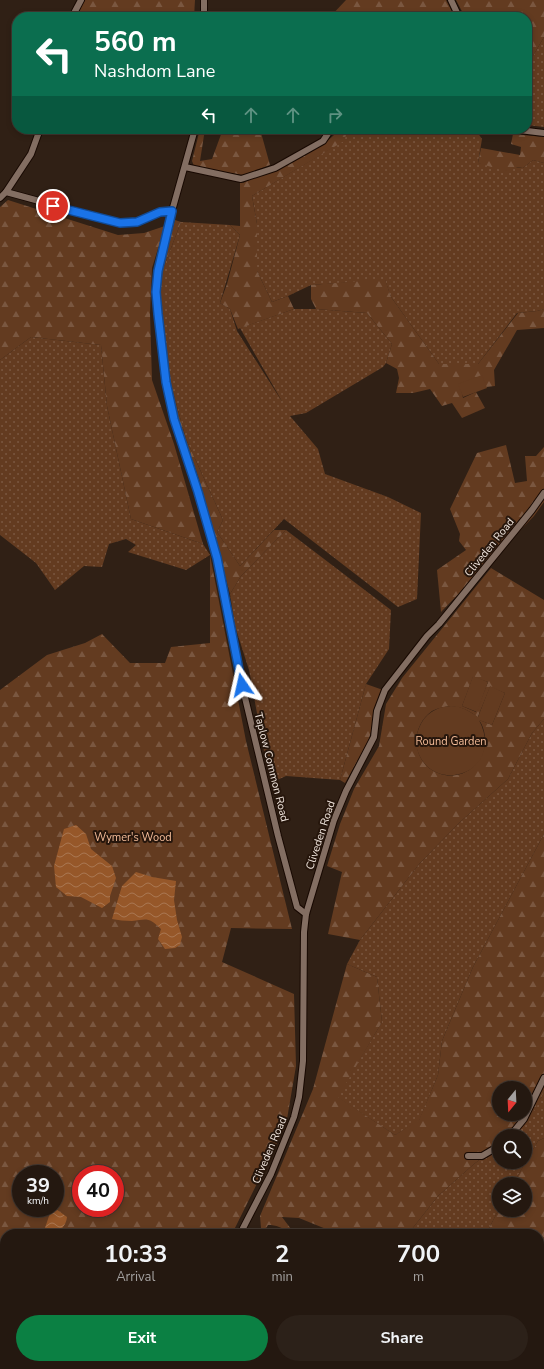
<!DOCTYPE html>
<html lang="en">
<head>
<meta charset="utf-8">
<style>
	:root { --surface:#241810; --page:#2c2119; --text:#f1f3f6; --muted:#a3a09f; --line:#413730; --accent:#0b8043 }
	body { margin:0; font-family:"Nunito Sans",sans-serif; background:var(--page); color:var(--text); height:100vh; display:flex; flex-direction:column; font-size:15px; white-space:nowrap }
	* { box-sizing:border-box; margin:0 }
	p { font-size:13px; color:var(--muted) }
	.icon { flex:none; width:22px; height:22px; fill:none; stroke:currentColor; stroke-width:2; stroke-linecap:round; stroke-linejoin:round }
	.map { position:relative; flex:1; overflow:hidden }
	.drawer { position:absolute; left:0px; top:1229px; width:544px; height:140px; display:flex; flex-direction:column; background:var(--surface); border-radius:16px 16px 0 0; box-shadow:0 2px 6px #0003,0 0 0 1px var(--line) }
	.drawer>* { flex:none }
	.hud { position:absolute; left:12px; top:12px; width:520px; height:122px; border-radius:16px; box-shadow:0 2px 6px #0003,0 0 0 1px var(--line); background:#0b6e4f; color:#fff; overflow:hidden }
	.needle { width:26px; rotate:198deg }
	.fabs { position:absolute; left:492px; top:1081px; display:grid; gap:8px }
	.fabs a { display:grid; place-items:center; width:40px; height:40px; border-radius:50%; background:var(--surface); box-shadow:0 2px 6px #0003,0 0 0 1px var(--line); font-size:20px }
	.speed { position:absolute; left:12px; top:1165px; display:flex; gap:8px; font-size:20px; font-weight:700; text-align:center }
	.speed>* { display:grid; place-content:center; width:52px; height:52px; border-radius:50%; background:var(--surface); box-shadow:0 2px 6px #0003,0 0 0 1px var(--line); line-height:1 }
	.speed small { font-size:10px; font-weight:400 }
	.speed .limit { border:6px solid #d22; background:#fff; color:#111 }
	.pin { position:absolute; display:grid; place-items:center; width:34px; height:34px; color:#fff; margin:-17px; border:2px solid #fff; border-radius:50%; box-shadow:0 1px 4px #0007 }
	.me { position:absolute; width:44px; margin:-22px; rotate:349deg; stroke-linejoin:round; filter:drop-shadow(0 0 3px #0008) }
	.turn { display:flex; align-items:center; gap:14px; height:84px; padding:0 16px; font-size:18px }
	.turn .icon { width:52px; height:52px; stroke-width:2.5 }
	.turn b { display:block; font-size:28px; line-height:34px }
	.lanes { display:flex; align-items:center; height:38px; padding:0 16px; background:#0003; justify-content:center; gap:20px; direction:ltr }
	.lanes .off { opacity:.35 }
	.eta { display:flex; justify-content:space-evenly; align-items:center; height:68px; text-align:center }
	.eta b { font-size:24px; font-weight:700; line-height:28px }
	.action { display:flex; gap:8px; margin-top:auto; padding:8px 16px }
	.action a { flex:1; height:46px; border-radius:24px; background:var(--accent); color:#fff; font-size:16px; font-weight:700; line-height:46px; text-align:center }
	.action a+a { background:var(--page); color:var(--text) }
	.map>svg:first-child { display:block }
	.grass { fill:url(#grass-dots) }
	.forest { fill:url(#forest-firs); fill-rule:evenodd }
	.park { fill:#633b20 }
	.water { fill:url(#water-waves) }
	.lines { fill:none; stroke-linecap:round; stroke-linejoin:round }
	.minor-casing { stroke:#180902; stroke-width:8 }
	.minor { stroke:#836e62; stroke-width:6 }
	.route-casing { stroke:#114b97; stroke-width:10 }
	.route { stroke:#1a73e8; stroke-width:7 }
	.labels { text-anchor:middle; stroke-width:4; stroke-linejoin:round; paint-order:stroke }
	.street-label { font-size:11px; fill:#f0e5dd; stroke:#26160c }
	.park-label { font-size:11px; fill:#f3bb98; stroke:#26160c }
</style>
</head>
<body>
<div class="map">
<svg width="544" height="1369" viewBox="0 0 544 1369">
	<defs>
		<pattern id="grass-dots" width="8" height="8" patternUnits="userSpaceOnUse"><rect width="8" height="8" fill="#633b20"/><path d="M2 2h.1M6 6h.1" fill="none" stroke="#7a5740" stroke-width="1.8" stroke-linecap="round"/></pattern>
		<pattern id="forest-firs" width="22" height="20" patternUnits="userSpaceOnUse"><rect width="22" height="20" fill="#633b20"/><path d="M5 1l3.5 6h-7zM16 11l3.5 6h-7z" fill="#7a5740"/></pattern>
		<pattern id="water-waves" width="16" height="10" patternUnits="userSpaceOnUse"><rect width="16" height="10" fill="#965729"/><path d="M0 5q4-4 8 0t8 0" fill="none" stroke="#aa7752"/></pattern>
	</defs>
	<rect width="100%" height="100%" fill="#302015"/>
	<g class="grass">
		<polygon points="544,37 544,127 527,125 527,66"/>
		<polygon points="348,129 475,129 482,139 478,163 523,168 533,160 544,163 544,309 537,311 517,313 478,364 439,364 391,297 385,280 311,285 288,296 272,302 257,271 257,224 252,196 343,141"/>
		<polygon points="181,222 230,225 240,235 220,303 230,309 237,331 283,403 240,328 294,309 316,309 367,313 392,344 386,363 383,367 306,413 290,416 318,449 325,474 388,497 421,513 417,599 398,607 284,519 240,566 217,532 223,520 186,439 167,370 163,323 163,269"/>
		<polygon points="31,337 101,345 107,406 131,519 203,544 210,555 186,570 128,552 136,545 126,539 109,544 102,567 84,566 55,590 36,563 0,535 0,360"/>
		<polygon points="286,530 391,610 389,649 366,684 340,780 286,776 275,781 269,778 249,670 235,626 230,594 241,576"/>
		<polygon points="544,719 544,834 473,967 442,1041 438,1075 419,1121 395,1135 337,1097 382,1022 377,977 347,964 360,940 420,863 460,822 508,779 532,733"/>
		<polygon points="544,1091 544,1138 538,1141 513,1184 499,1184 499,1209 486,1234 408,1234 438,1196 474,1164 499,1145 499,1162 525,1162 525,1136 511,1136 541,1098"/>
		<polygon points="294,1364 386,1364 388,1368 295,1369"/>
	</g>
	<g class="forest">
		<polygon points="85,0 195,0 194,17 75,17"/>
		<polygon points="346,0 446,0 455,17 330,17"/>
		<polygon points="456,0 544,0 544,37 527,66 527,17 465,17"/>
		<polygon points="200,129 205,129 200,161 212,159 223,129 260,129 270,165 243,175 199,168 194,166 192,161"/>
		<polygon points="336,129 348,129 344,141 252,196 257,224 257,271 272,302 288,296 294,309 238,329 230,309 220,303 227,284 240,235 230,225 240,226 240,180 243,183 323,145 334,135"/>
		<polygon points="513,134 544,137 544,163 533,160 523,168 517,167 508,172 478,163 481,148 520,155 521,147 511,144"/>
		<polygon points="8,200 118,235 144,233 165,226 152,268 150,313 152,380 174,444 203,544 131,519 107,406 101,345 31,337 0,360 0,207"/>
		<polygon points="175,220 181,222 163,269 163,323 167,370 186,439 223,520 217,532 240,566 274,530 286,530 241,576 230,594 199,479 174,408 166,374 160,304 161,271"/>
		<polygon points="385,279 391,297 439,364 478,364 518,313 537,311 544,309 544,328 517,330 494,370 495,386 486,387 460,385 463,398 476,392 485,408 462,418 452,403 442,406 430,389 413,393 396,393 399,378 397,369 386,363 392,344 367,313 316,309 311,299 311,285"/>
		<polygon points="506,445 515,483 527,481 525,456 536,456 544,447 544,502 534,516 441,612 437,570 466,550 459,541 460,534 450,509 477,453"/>
		<path d="M210 555 246 741 292 929 231 928 222 962 294 994 296 1066 286 1125 232 1234H5V1364H169L167 1369H0V690L47 655 85 643 102 634 130 663H165L171 647 210 643ZM21 1174H55V1208H21ZM81 1174H115V1208H81Z"/>
		<path d="M491 568 544 600V719L532 733 508 779 460 822 420 863 360 940 328 934 342 872 327 866 340 824 354 789 379 746 386 704 402 678ZM473 677 488 682 476 712 462 706ZM490 687 505 693 492 725 477 719ZM450 706C461 707 469 710 477 717V719C481 721 483 727 484 731 491 758 465 784 438 773 412 763 409 727 432 711 438 708 444 707 450 706Z"/>
		<polygon points="366,684 383,690 368,742 345,783 340,780"/>
		<path d="M544 834V1091C539 1104 525 1130 512 1136 509 1137 503 1136 499 1136V1145L474 1164 438 1196 408 1234H330L331 1231 299 1218 282 1217 291 1229V1234H288C283 1227 276 1225 268 1225L265 1230 261 1228 260 1216 313 1089 347 964 377 977 382 1022 338 1097 395 1135 419 1120 438 1075 442 1041 473 967ZM499 1088H525V1114H499Z"/>
		<polygon points="544,1138 544,1369 433,1369 440,1364 539,1364 539,1234 486,1234 499,1209 525,1210 525,1184 513,1184 538,1141"/>
		<polygon points="386,1364 421,1364 430,1369 387,1369"/>
	</g>
	<g class="park">
		<polygon points="482,375 487,388 463,397 458,384"/>
		<polygon points="473,676 488,682 477,712 462,706"/>
		<path d="M490 686 505 693 492 725 479 720C506 773 434 796 418 752 415 744 416 735 419 728 425 712 442 703 459 707 466 709 472 713 478 717Z"/>
	</g>
	<g class="water">
		<polygon points="76,825 86,834 91,849 112,866 116,878 110,896 110,902 102,908 81,897 67,896 56,887 54,866 64,829"/>
		<path d="M136 872 152 877 176 881 174 900 177 920 182 937 180 945 175 948 165 949 158 939 161 929C149 917 147 919 132 921 125 921 118 920 112 919L122 886Z"/>
		<path d="M56 1209 67 1217C66 1226 62 1226 59 1234H43L51 1210Z"/>
		<polygon points="330,1364 348,1364 352,1366 355,1364 371,1365 371,1364 374,1364 370,1369 338,1369"/>
	</g>
	<g class="lines">
		<defs>
			<g id="minor">
				<polyline points="204,0 204,17"/>
				<polyline points="451,0 459,17"/>
				<polyline points="72,17 81,0"/>
				<polyline points="195,129 172,211 158,271 156,292 158,315 166,382 174,419 198,492 217,558 242,685 278,836 297,907 306,914"/>
				<polyline points="511,129 544,133"/>
				<polyline points="185,167 241,179 275,168 323,141 331,129"/>
				<polyline points="6,192 31,154 40,129"/>
				<polyline points="0,198 6,192 120,223 137,222 160,212 172,211"/>
				<polyline points="510,1136 524,1119 544,1078"/>
				<polyline points="468,1156 482,1156 499,1146"/>
				<polyline points="240,1234 271,1174 294,1117 299,1097 303,1061 304,932 306,914 334,820 346,791 374,737 377,711 385,690 427,636 439,624 532,510 544,493"/>
				<polyline points="539,1360 544,1350"/>
				<polyline points="193,1364 197,1369"/>
				<polyline points="172,1369 174,1364"/>
				<polyline points="534,1369 537,1364"/>
			</g>
		</defs>
		<use href="#minor" class="minor-casing"/>
		<use href="#minor" class="minor"/>
	</g>
	<g class="lines">
		<defs>
			<polyline id="route" points="53,206 120,223 137,222 160,212 172,211 158,271 156,292 158,314 166,382 174,419 198,492 217,558 242,685"/>
		</defs>
		<use href="#route" class="route-casing"/>
		<use href="#route" class="route"/>
	</g>
	<g class="labels">
		<g class="street-label">
			<text transform="translate(489 547) rotate(-51)" y="4">Cliveden Road</text>
			<text transform="translate(272 767) rotate(76)" y="4">Taplow Common Road</text>
			<text transform="translate(320 835) rotate(-72)" y="4">Cliveden Road</text>
			<text transform="translate(269 1150) rotate(-67)" y="4">Cliveden Road</text>
		</g>
		<g class="park-label">
			<text x="451" y="745">Round Garden</text>
			<text x="133" y="841">Wymer's Wood</text>
		</g>
	</g>
</svg>
<div class="fabs">
<a><svg class="needle" viewBox="-14 -14 28 28"><path d="M0-13l5 13h-10z" fill="#e53935"/><path d="M0 13l5-13h-10z" fill="#a3a09f"/></svg></a>
<a><svg class="icon" aria-label="search" viewBox="0 0 24 24"><circle cx="10" cy="10" r="6"/><path d="M15 15l6 6"/></svg></a>
<a><svg class="icon" aria-label="layers" viewBox="0 0 24 24"><path d="M12 4l9 5-9 5-9-5zM3 14l9 5 9-5"/></svg></a>
</div>
<div class="speed"><div>39<small>km/h</small></div><div class="limit">40</div></div>
<div class="pin" style="left:53px;top:206px;background:#d93025"><svg class="icon" aria-label="arrive" viewBox="0 0 24 24"><path d="M6 21V4h12l-3 4 3 4H6"/></svg></div>
<svg class="me" style="left:242px;top:685px" viewBox="-20 -20 40 40"><path d="M0-17L14 15 0 8-14 15z" fill="#1a73e8" stroke="#fff" stroke-width="4"/></svg>
<div class="hud">
<div class="turn"><svg class="icon" aria-label="left" viewBox="0 0 24 24"><path d="M17 20v-9H6M10 6l-5 5 5 5"/></svg><div><b>560 m</b>Nashdom Lane</div></div>
<div class="lanes"><svg class="icon" aria-label="left" viewBox="0 0 24 24"><path d="M17 20v-9H6M10 6l-5 5 5 5"/></svg><svg class="icon off" aria-label="ahead" viewBox="0 0 24 24"><path d="M12 20V5M6 11l6-6 6 6"/></svg><svg class="icon off" aria-label="ahead" viewBox="0 0 24 24"><path d="M12 20V5M6 11l6-6 6 6"/></svg><svg class="icon off" aria-label="right" viewBox="0 0 24 24"><path d="M7 20v-9h11M14 6l5 5-5 5"/></svg></div>
</div>
<section class="drawer">
<div class="eta">
<div><b>10:33</b><p>Arrival</p></div>
<div><b>2</b><p>min</p></div>
<div><b>700</b><p>m</p></div>
</div>
<div class="action"><a>Exit</a><a>Share</a></div>
</section>
</div>
</body>
</html>
